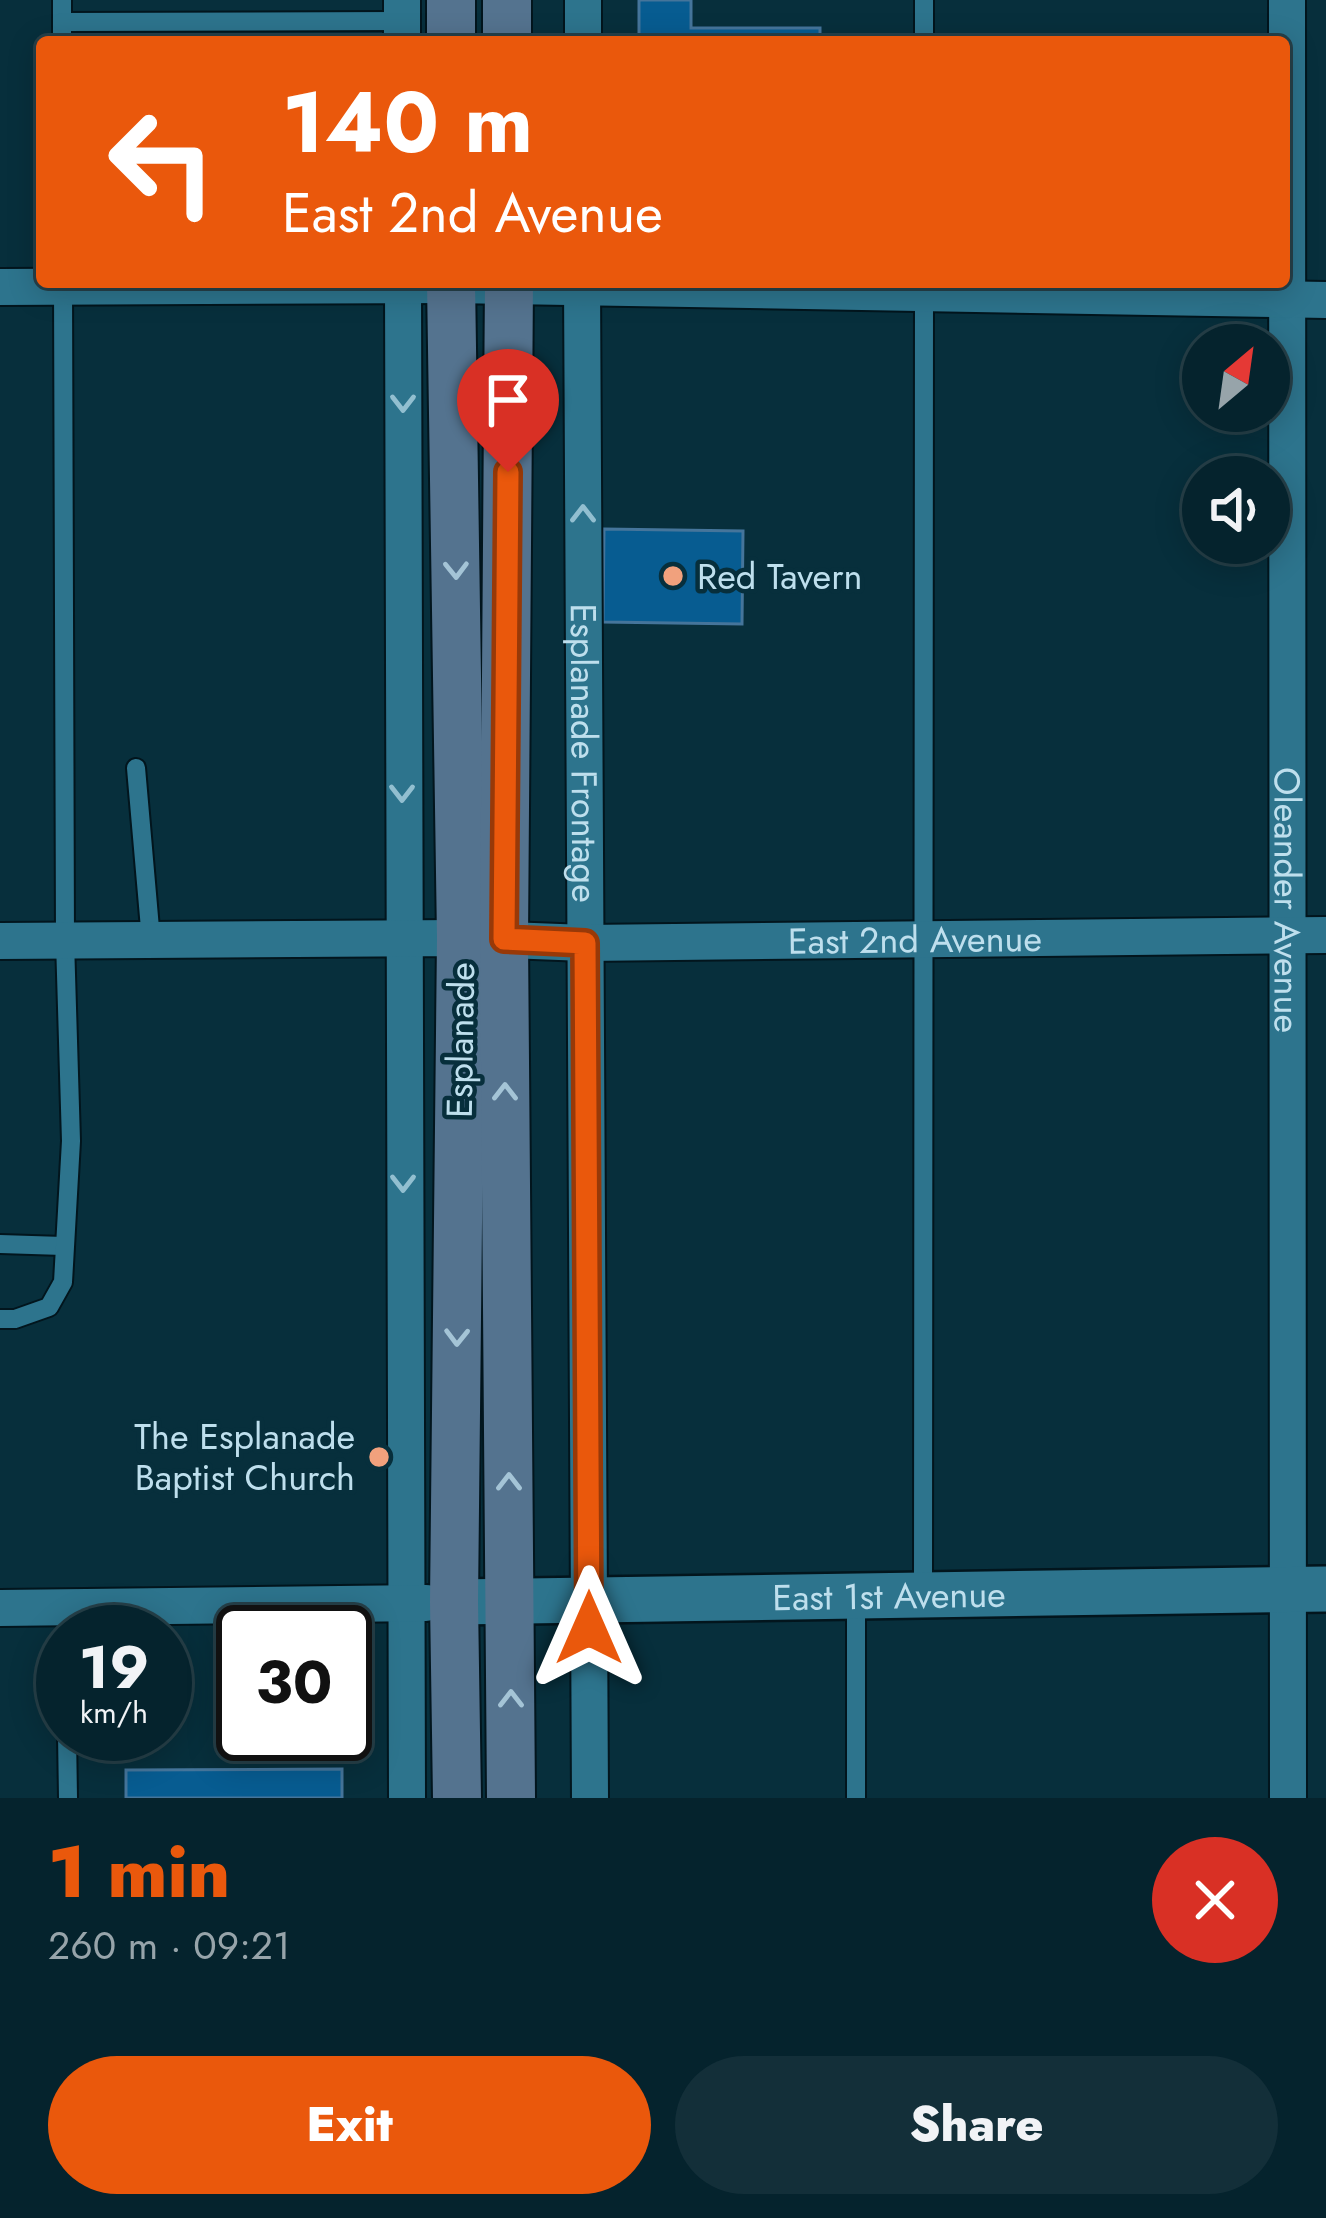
<!DOCTYPE html>
<html lang="en">
<head>
<meta charset="utf-8">
<style>
	:root { --surface:#05232d; --page:#132f39; --text:#f1f3f6; --muted:#97a4aa; --line:#264049; --accent:#ea580c }
	body { margin:0; font-family:Jost,sans-serif; background:var(--page); color:var(--text); height:100vh; display:flex; flex-direction:column; font-size:45px; white-space:nowrap }
	* { box-sizing:border-box; margin:0 }
	p { font-size:39px; color:var(--muted) }
	.icon { flex:none; width:66px; height:66px; fill:none; stroke:currentColor; stroke-width:2; stroke-linecap:round; stroke-linejoin:round }
	.map { position:relative; height:1798px; overflow:hidden }
	.sheet { display:flex; flex-direction:column; background:var(--surface); flex:1 }
	.sheet>* { flex:none }
	.banner { position:absolute; left:36px; top:36px; width:1254px; height:252px; border-radius:12px; box-shadow:0 6px 30px #0003,0 0 0 3px var(--line); background:#ea580c; color:#fff; overflow:hidden }
	.needle { width:78px; rotate:29deg }
	.controls { position:absolute; left:1182px; top:324px; display:grid; gap:24px }
	.controls a { display:grid; place-items:center; width:108px; height:108px; border-radius:50%; background:var(--surface); box-shadow:0 6px 30px #0003,0 0 0 3px var(--line); font-size:60px }
	.speed { position:absolute; left:36px; top:1605px; display:flex; gap:24px; font-size:60px; font-weight:700; text-align:center }
	.speed>* { display:grid; place-content:center; width:156px; height:156px; border-radius:50%; background:var(--surface); box-shadow:0 6px 30px #0003,0 0 0 3px var(--line); line-height:1 }
	.speed small { font-size:30px; font-weight:400 }
	.speed .limit { border:6px solid #111; border-radius:18px; background:#fff; color:#111 }
	.pin { position:absolute; display:grid; place-items:center; width:102px; height:102px; color:#fff; margin:-123px -51px; border-radius:50% 50% 50% 0; rotate:-45deg; box-shadow:0 0 12px #0007 }
	.pin .icon { rotate:45deg }
	.me { position:absolute; width:132px; margin:-66px; rotate:0deg; stroke-linejoin:round; filter:drop-shadow(0 0 9px #0008) }
	.turn { display:flex; align-items:center; gap:42px; height:252px; padding:0 48px; font-size:54px }
	.turn .icon { width:156px; height:156px; stroke-width:2.5 }
	.turn b { display:block; font-size:84px; line-height:102px }
	.round { display:grid; place-items:center; flex:none; width:126px; height:126px; border-radius:63px; background:var(--page) }
	.headline { display:flex; align-items:center; justify-content:space-between; height:204px; padding:0 48px }
	h1 { font-size:72px; font-weight:800; line-height:90px; color:var(--accent) }
	.cta { display:flex; gap:24px; margin-top:auto; padding:24px 48px }
	.cta a { flex:1; height:138px; border-radius:72px; background:var(--accent); color:#fff; font-size:48px; font-weight:800; line-height:138px; text-align:center }
	.cta a+a { background:var(--page); color:var(--text) }
	.map>svg:first-child { display:block }
	.building { fill:#075c91; stroke:#45759b; stroke-width:3 }
	.lines { fill:none; stroke-linecap:round; stroke-linejoin:round }
	.service-casing { stroke:#02151d; stroke-width:22 }
	.minor-casing { stroke:#02151d; stroke-width:40 }
	.tertiary-casing { stroke:#02151d; stroke-width:50 }
	.secondary-casing { stroke:#02151d; stroke-width:52 }
	.service { stroke:#2d748d; stroke-width:18 }
	.minor { stroke:#2d748d; stroke-width:36 }
	.tertiary { stroke:#2d748d; stroke-width:45 }
	.secondary { stroke:#54738f; stroke-width:48 }
	.oneway { stroke:#92bfd0 }
	.oneway2 { stroke:#a4c4d6 }
	.route-casing { stroke:#983908; stroke-width:30 }
	.route { stroke:#ea580c; stroke-width:21 }
	.poi-dot { fill:#f1a17d; stroke:#072f3c; stroke-width:4.5 }
	.labels { text-anchor:middle; stroke-width:9; stroke-linejoin:round; paint-order:stroke }
	.poi-label { font-size:36px; fill:#bedfed; stroke:#072f3c; text-anchor:start }
	.street-label { font-size:36px; fill:#bedfed; stroke:#072f3c }
</style>
</head>
<body>
<div class="map">
<svg width="1326" height="1798" viewBox="0 0 1326 1798">
	<rect width="100%" height="100%" fill="#072f3c"/>
	<g class="building">
		<polygon points="639,0 691,0 691,28 820,28 820,42 639,42"/>
		<polygon points="604,529 743,531 742,624 603,622"/>
		<rect x="101" y="1734" width="52" height="16"/>
		<polygon points="245,1734 330,1734 331,1754 245,1754"/>
		<polygon points="342,1769 342,1798 126,1798 126,1770"/>
	</g>
	<g class="lines">
		<defs>
			<g id="service">
				<polyline points="62,0 62,42"/>
				<polyline points="924,0 924,42"/>
				<polyline points="62,22 402,21"/>
				<polyline points="136,768 151,940"/>
				<polyline points="0,1244 63,1246"/>
				<polyline points="0,1319 15,1319 49,1307 63,1282 71,1141 65,941 63,282"/>
				<polyline points="923,1593 924,290"/>
				<polyline points="856,1599 856,1798"/>
				<polyline points="67,1734 68,1798"/>
			</g>
			<g id="minor">
				<polyline points="402,0 402,42"/>
				<path id="s1" d="M1287 0 1288 1798"/>
				<polyline points="583,42 583,0"/>
				<polyline points="403,282 407,1798"/>
				<path id="s2" d="M582 282 590 1798"/>
				<polyline points="0,287 451,285 1326,300"/>
				<path id="s3" d="M0 941 461 938 585 943 1326 935"/>
				<polyline points="0,1608 426,1603"/>
			</g>
			<g id="tertiary">
				<path id="s4" d="M454 1602 1326 1589"/>
			</g>
			<g id="secondary">
				<polyline points="451,0 451,42"/>
				<polyline points="507,0 507,42"/>
				<polyline points="451,282 461,938 454,1602 457,1798"/>
				<polyline points="509,282 504,939 511,1798"/>
			</g>
		</defs>
		<use href="#service" class="service-casing"/>
		<use href="#minor" class="minor-casing"/>
		<use href="#tertiary" class="tertiary-casing"/>
		<use href="#secondary" class="secondary-casing"/>
		<use href="#service" class="service"/>
		<use href="#minor" class="minor"/>
		<use href="#tertiary" class="tertiary"/>
		<use href="#secondary" class="secondary"/>
	</g>
	<defs><path id="oneway-chevron" d="M-2-3.5L2.5 0L-2 3.5" fill="none" stroke-width="1.6" stroke-linecap="round" stroke-linejoin="round" transform="scale(3)"/></defs>
	<g class="oneway">
		<use href="#oneway-chevron" transform="translate(403 403) rotate(90)"/>
		<use href="#oneway-chevron" transform="translate(583 514) rotate(-90)"/>
		<use href="#oneway-chevron" transform="translate(402 793) rotate(90)"/>
		<use href="#oneway-chevron" transform="translate(403 1183) rotate(90)"/>
	</g>
	<g class="oneway2">
		<use href="#oneway-chevron" transform="translate(456 570) rotate(89)"/>
		<use href="#oneway-chevron" transform="translate(505 1092) rotate(-90)"/>
		<use href="#oneway-chevron" transform="translate(457 1337) rotate(91)"/>
		<use href="#oneway-chevron" transform="translate(509 1482) rotate(-90)"/>
		<use href="#oneway-chevron" transform="translate(511 1699) rotate(-90)"/>
	</g>
	<g class="lines">
		<defs>
			<polyline id="route" points="508,472 504,939 585,943 589,1628"/>
		</defs>
		<use href="#route" class="route-casing"/>
		<use href="#route" class="route"/>
	</g>
	<g class="poi-dot">
		<circle cx="673" cy="576" r="12"/>
		<circle cx="379" cy="1457" r="12"/>
	</g>
	<g class="labels">
		<g class="poi-label">
			<text x="697" y="589">Red Tavern</text>
			<text x="355" y="1449" text-anchor="end">The Esplanade<tspan x="355" dy="41">Baptist Church</tspan></text>
		</g>
		<g class="street-label">
			<text dy="13" stroke="none"><textPath href="#s2" startOffset="471">Esplanade Frontage</textPath></text>
			<text dy="13" stroke="none"><textPath href="#s1" startOffset="900">Oleander Avenue</textPath></text>
			<text dy="13" stroke="none"><textPath href="#s3" startOffset="915">East 2nd Avenue</textPath></text>
			<text transform="translate(460 1040) rotate(-89)" y="13">Esplanade</text>
			<text dy="13" stroke="none"><textPath href="#s4" startOffset="435">East 1st Avenue</textPath></text>
		</g>
	</g>
</svg>
<div class="controls">
<a><svg class="needle" viewBox="-14 -14 28 28"><path d="M0-13l5 13h-10z" fill="#e53935"/><path d="M0 13l5-13h-10z" fill="#97a4aa"/></svg></a>
<a><svg class="icon" aria-label="sound" viewBox="0 0 24 24"><path d="M4 9h4l5-4v14l-5-4H4zM17 9q2 3 0 6"/></svg></a>
</div>
<div class="speed"><div>19<small>km/h</small></div><div class="limit">30</div></div>
<div class="pin" style="left:508px;top:472px;background:#d93025"><svg class="icon" aria-label="arrive" viewBox="0 0 24 24"><path d="M6 21V4h12l-3 4 3 4H6"/></svg></div>
<svg class="me" style="left:589px;top:1628px" viewBox="-20 -20 40 40"><path d="M0-17L14 15 0 8-14 15z" fill="#ea580c" stroke="#fff" stroke-width="4"/></svg>
<div class="banner">
<div class="turn"><svg class="icon" aria-label="left" viewBox="0 0 24 24"><path d="M17 20v-9H6M10 6l-5 5 5 5"/></svg><div><b>140 m</b>East 2nd Avenue</div></div>
</div>
</div>
<section class="sheet">
<div class="headline"><div><h1>1 min</h1><p>260 m · 09:21</p></div><a class="round" style="background:#d93025;color:#fff"><svg class="icon" aria-label="close" viewBox="0 0 24 24"><path d="M6 6l12 12M18 6L6 18"/></svg></a></div>
<div class="cta"><a>Exit</a><a>Share</a></div>
</section>
</body>
</html>
